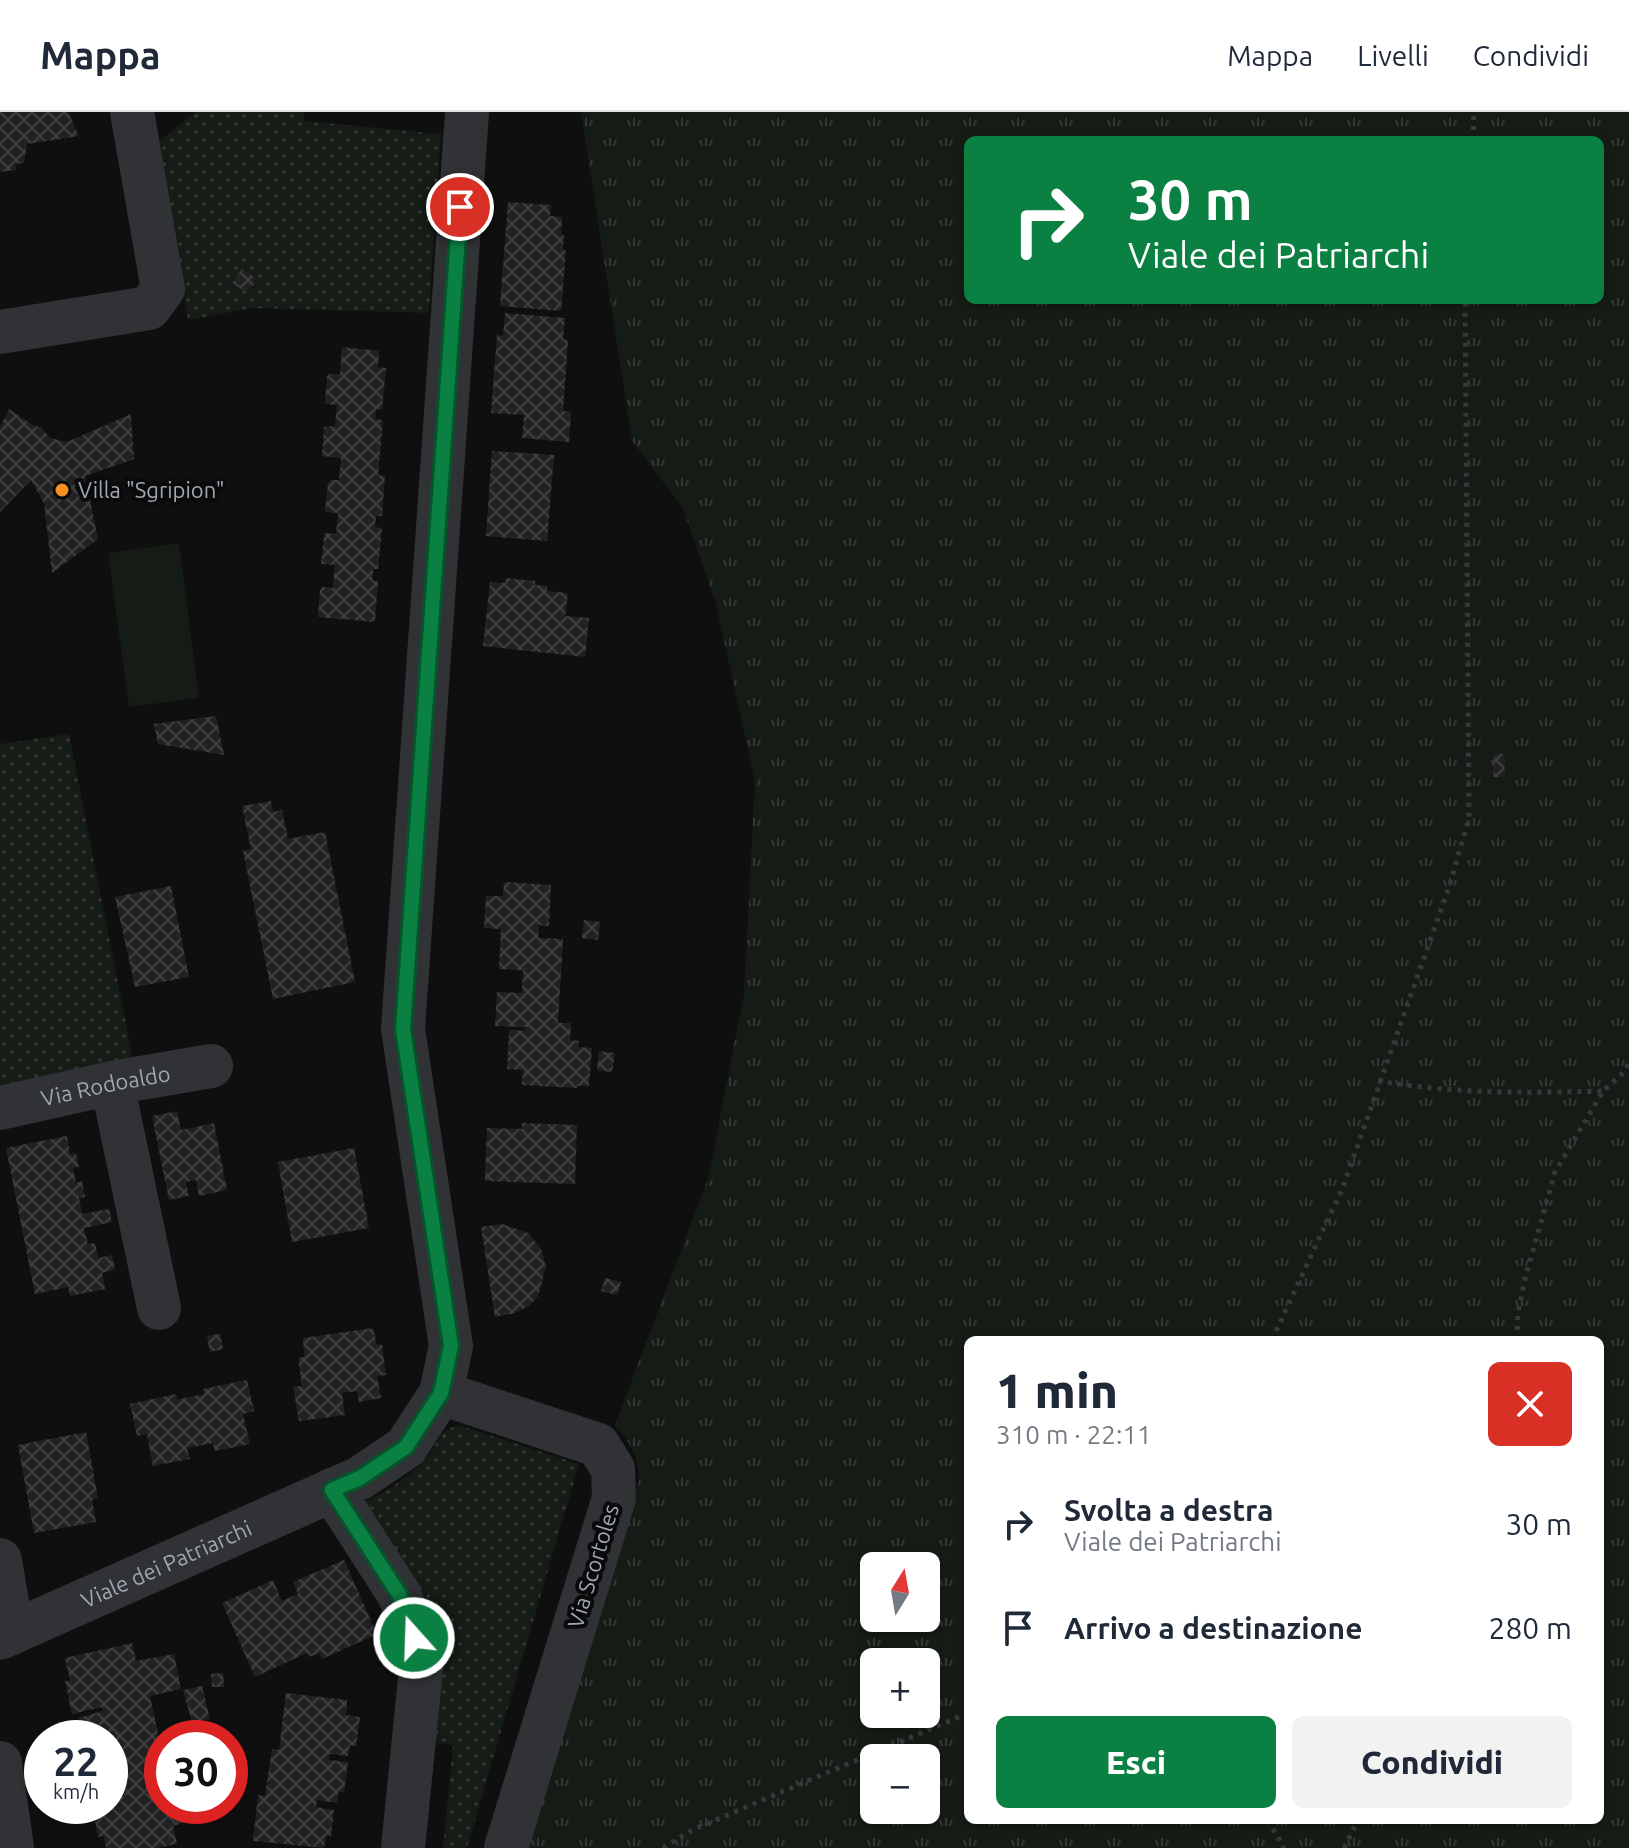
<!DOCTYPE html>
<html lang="it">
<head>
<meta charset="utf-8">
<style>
	:root { --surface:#fff; --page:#f2f2f3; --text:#1f2937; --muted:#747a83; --line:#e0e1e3; --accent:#0b8043 }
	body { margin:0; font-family:Ubuntu,sans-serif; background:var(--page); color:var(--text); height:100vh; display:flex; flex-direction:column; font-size:30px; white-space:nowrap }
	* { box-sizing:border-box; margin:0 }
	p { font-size:26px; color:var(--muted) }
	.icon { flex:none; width:44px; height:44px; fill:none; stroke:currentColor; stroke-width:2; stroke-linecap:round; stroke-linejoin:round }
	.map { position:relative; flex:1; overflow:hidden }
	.sheet { position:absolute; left:964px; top:1224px; width:640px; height:488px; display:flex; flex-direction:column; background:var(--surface); border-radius:12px; box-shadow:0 2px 6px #0004 }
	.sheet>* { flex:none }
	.top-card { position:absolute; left:964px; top:24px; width:640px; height:168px; border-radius:12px; box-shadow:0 2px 6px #0004; background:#0b8043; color:#fff; overflow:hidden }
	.needle { width:52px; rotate:11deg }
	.fabs { position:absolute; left:860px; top:1440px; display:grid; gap:16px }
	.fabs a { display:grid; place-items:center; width:80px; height:80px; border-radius:12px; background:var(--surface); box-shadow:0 2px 6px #0004; font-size:40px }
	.speed { position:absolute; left:24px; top:1608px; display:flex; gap:16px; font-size:40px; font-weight:700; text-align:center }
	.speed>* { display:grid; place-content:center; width:104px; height:104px; border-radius:50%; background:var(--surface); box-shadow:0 2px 6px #0004; line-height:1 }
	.speed small { font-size:20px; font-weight:400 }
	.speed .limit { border:12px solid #d22; background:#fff; color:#111 }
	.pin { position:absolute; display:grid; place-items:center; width:68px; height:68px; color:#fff; margin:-34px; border:4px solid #fff; border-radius:50%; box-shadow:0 2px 8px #0007 }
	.me { position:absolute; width:88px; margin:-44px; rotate:340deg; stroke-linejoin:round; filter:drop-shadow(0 0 6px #0008) }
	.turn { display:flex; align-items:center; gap:28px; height:168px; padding:0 32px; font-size:36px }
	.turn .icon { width:104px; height:104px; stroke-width:2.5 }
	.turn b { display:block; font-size:56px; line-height:68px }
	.round { display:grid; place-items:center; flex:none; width:84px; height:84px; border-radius:12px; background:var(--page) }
	.head { display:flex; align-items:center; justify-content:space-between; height:136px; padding:0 32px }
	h1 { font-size:48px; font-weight:800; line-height:60px }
	.button { display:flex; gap:16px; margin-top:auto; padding:16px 32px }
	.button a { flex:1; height:92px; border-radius:12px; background:var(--accent); color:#fff; font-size:32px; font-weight:800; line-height:92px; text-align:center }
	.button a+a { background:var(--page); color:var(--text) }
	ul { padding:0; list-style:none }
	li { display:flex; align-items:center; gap:24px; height:104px; padding:0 32px }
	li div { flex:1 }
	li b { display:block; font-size:30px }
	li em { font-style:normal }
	header { display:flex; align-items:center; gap:48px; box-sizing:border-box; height:112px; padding:0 40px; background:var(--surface); border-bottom:2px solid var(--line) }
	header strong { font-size:38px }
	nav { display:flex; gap:44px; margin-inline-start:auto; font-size:28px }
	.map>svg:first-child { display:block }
	.grass { fill:url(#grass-dots) }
	.park { fill:url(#park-tufts); fill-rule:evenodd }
	.garden { fill:#151b15 }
	.building { fill:url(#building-cross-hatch) }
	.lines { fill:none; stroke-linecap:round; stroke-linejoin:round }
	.path { stroke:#36393c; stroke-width:5; stroke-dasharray:4 6; stroke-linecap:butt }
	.minor { stroke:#303235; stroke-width:44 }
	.route-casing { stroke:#07532c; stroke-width:20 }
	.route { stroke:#0b8043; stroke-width:14 }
	.poi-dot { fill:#f78e21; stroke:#0a0a0b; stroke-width:3 }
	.labels { text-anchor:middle; stroke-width:8; stroke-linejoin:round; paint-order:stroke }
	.poi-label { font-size:22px; fill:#9fa8b2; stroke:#0a0a0b; text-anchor:start }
	.street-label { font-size:22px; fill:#9fa8b2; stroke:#0a0a0b }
</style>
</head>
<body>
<header>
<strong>Mappa</strong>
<nav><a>Mappa</a><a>Livelli</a><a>Condividi</a></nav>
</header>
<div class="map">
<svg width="1629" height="1736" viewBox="0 0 1629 1736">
	<defs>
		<pattern id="grass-dots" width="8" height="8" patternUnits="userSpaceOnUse" patternTransform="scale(2)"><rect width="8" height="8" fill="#151b15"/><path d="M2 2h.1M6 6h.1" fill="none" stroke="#343935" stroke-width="1.8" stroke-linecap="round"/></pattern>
		<pattern id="park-tufts" width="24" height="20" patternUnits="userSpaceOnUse" patternTransform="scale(2)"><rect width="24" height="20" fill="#151b15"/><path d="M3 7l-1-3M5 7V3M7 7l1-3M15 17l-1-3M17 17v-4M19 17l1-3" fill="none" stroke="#343935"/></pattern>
		<pattern id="building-cross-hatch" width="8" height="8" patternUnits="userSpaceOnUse" patternTransform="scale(2)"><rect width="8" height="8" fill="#222224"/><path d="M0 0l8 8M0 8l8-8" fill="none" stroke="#3f3f41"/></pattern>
	</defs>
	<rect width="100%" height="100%" fill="#0f0f10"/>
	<g class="grass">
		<polygon points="195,0 304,0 304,9 441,22 429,201 252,196 188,208 157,31"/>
		<polygon points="69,622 134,953 0,980 0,632"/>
		<path d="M458 1313 579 1352 467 1736H443L453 1633 430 1630 357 1393C383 1382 411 1365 429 1342 441 1326 438 1320 458 1313Z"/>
	</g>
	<path class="park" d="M581 0H1629V1736H524L639 1370C639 1345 631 1331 615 1313L708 1067 744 882 755 669 716 492 683 396 632 329ZM968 28H1600V188H968ZM968 1228H1600V1708H968ZM874 1454H926V1506H874ZM874 1550H926V1602H874ZM874 1646H926V1698H874Z"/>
	<polygon class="garden" points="179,431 199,586 129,595 108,441"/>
	<g class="building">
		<polygon points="0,0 68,0 79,24 27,32 24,51 15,52 16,58 0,60"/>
		<polygon points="508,90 551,93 550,104 562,105 561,122 564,123 563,138 566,139 561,199 500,194"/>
		<polygon points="242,157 256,166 246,180 232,171"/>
		<polygon points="505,201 565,206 563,227 568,228 563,299 571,300 569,330 522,326 524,303 491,301 497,223 503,224"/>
		<polygon points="342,235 379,239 378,255 386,256 382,298 376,297 375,307 383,308 378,363 385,364 382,404 376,404 375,415 382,416 378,457 373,457 373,469 378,469 375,510 318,505 320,478 322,475 333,476 335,453 321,452 324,424 326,421 336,422 338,401 325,400 328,371 331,368 339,368 341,346 322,344 324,315 335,314 337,293 325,292 327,264 330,262 340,262"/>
		<polygon points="9,297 34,314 41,315 50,326 67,330 131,302 134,347 85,364 98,427 52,461 44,391 31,368 0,400 0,315"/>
		<polygon points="492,339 554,343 547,429 486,424"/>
		<polygon points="506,466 535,469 535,473 547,474 547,479 568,481 565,504 589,506 585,545 483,534 490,470 505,471"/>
		<polygon points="216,604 224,643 158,632 154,612"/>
		<polygon points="1494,641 1504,642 1505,665 1493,665"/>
		<polygon points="271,689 273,700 282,698 288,727 325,720 355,870 273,887 243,739 251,737 242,694"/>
		<polygon points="504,770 551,773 549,814 539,813 538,826 563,827 558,911 571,911 570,928 579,929 578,935 592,936 589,974 577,974 577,976 522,973 523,958 507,957 509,918 525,919 526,915 495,914 497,880 522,881 523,858 499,857 501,817 484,816 486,784 503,784"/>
		<polygon points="171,774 189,865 135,875 115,785"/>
		<polygon points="584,808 600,810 598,828 582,826"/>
		<polygon points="599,939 615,941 612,960 597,958"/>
		<polygon points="177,999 181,1018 214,1011 227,1078 199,1084 196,1068 186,1070 189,1084 169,1088 152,1004"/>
		<polygon points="522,1011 577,1013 575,1072 485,1069 487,1016 522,1017"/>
		<polygon points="67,1024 70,1042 76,1041 79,1055 73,1056 76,1071 82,1069 85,1085 79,1086 82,1102 109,1097 112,1110 84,1116 88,1132 95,1131 98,1146 112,1143 115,1158 102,1161 105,1177 70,1184 68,1175 35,1182 6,1036"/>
		<polygon points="354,1036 369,1116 292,1130 278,1050"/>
		<polygon points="502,1112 528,1121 541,1137 546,1155 538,1184 529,1194 515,1201 495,1205 481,1115"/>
		<polygon points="605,1166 621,1170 617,1183 601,1179"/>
		<polygon points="373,1216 377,1233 382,1232 386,1263 377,1264 381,1286 359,1290 357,1279 342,1281 345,1303 299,1309 293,1275 302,1274 298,1246 304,1245 303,1226"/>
		<polygon points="220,1222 223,1237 210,1240 207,1224"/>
		<polygon points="247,1268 254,1299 243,1302 250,1332 215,1339 213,1331 187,1336 190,1347 153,1354 147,1322 137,1324 130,1292 176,1282 177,1288 204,1282 203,1277"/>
		<polygon points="86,1320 98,1386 92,1388 96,1410 34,1421 18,1333"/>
		<polygon points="344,1448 377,1522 322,1547 319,1541 309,1545 307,1541 255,1565 222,1491 273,1468 282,1489 298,1482 293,1470"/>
		<polygon points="132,1531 136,1549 174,1542 181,1577 150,1584 162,1640 162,1694 180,1694 184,1711 173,1714 177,1732 156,1736 106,1736 104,1724 98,1725 92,1694 110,1694 110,1687 125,1684 122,1678 110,1680 110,1643 114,1642 110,1635 110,1626 82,1626 78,1606 103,1599 102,1595 72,1602 65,1569 70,1568 65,1546"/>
		<polygon points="223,1561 224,1575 212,1575 211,1562"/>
		<polygon points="202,1574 210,1607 192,1611 183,1578"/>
		<polygon points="286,1581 347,1588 346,1603 360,1605 356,1634 350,1633 348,1644 329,1642 329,1648 348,1650 344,1680 338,1680 337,1691 317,1688 316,1695 334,1698 331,1724 326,1724 324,1736 253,1729 258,1683 265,1684 272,1637 279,1638"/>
	</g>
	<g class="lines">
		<g class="path">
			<polyline points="1473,28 1474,0"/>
			<path d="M1378 969C1453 982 1528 981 1603 979"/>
			<polyline points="1272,1228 1343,1075 1449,775 1469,706 1465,188"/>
			<polyline points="1517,1228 1518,1200 1525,1167 1555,1060 1603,979 1621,963 1629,951"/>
			<polyline points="1268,1708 1284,1736"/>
			<polyline points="663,1736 692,1718 968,1601"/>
			<polyline points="1344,1736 1358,1708"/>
		</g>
		<g class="minor">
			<polyline points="0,220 149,196 163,177 132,0"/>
			<polyline points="112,971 159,1196"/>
			<path id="s1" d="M0 996 112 971 211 954"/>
			<polyline points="441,1281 598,1333 613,1357 614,1386 506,1736"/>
			<polyline points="332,1378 399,1482 422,1547 403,1736"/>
			<polyline points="0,1448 12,1521"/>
			<path id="s2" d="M0 1526 360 1366 406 1335 441 1281 451 1234 403 917 467 0"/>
			<polyline points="0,1651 12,1736"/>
		</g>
	</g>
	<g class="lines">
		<defs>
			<polyline id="route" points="414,1526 399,1482 332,1378 360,1366 406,1335 441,1281 451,1234 403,917 460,95"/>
		</defs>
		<use href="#route" class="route-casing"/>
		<use href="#route" class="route"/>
	</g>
	<circle class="poi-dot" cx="62" cy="378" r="8"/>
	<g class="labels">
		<g class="poi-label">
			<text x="78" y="386">Villa "Sgripion"</text>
		</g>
		<g class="street-label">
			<text dy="8" stroke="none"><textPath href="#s1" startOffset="108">Via Rodoaldo</textPath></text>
			<text dy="8" stroke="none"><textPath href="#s2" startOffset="182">Viale dei Patriarchi</textPath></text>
			<text transform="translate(593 1454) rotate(-73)" y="8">Via Scortoles</text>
		</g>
	</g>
</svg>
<div class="fabs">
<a><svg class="needle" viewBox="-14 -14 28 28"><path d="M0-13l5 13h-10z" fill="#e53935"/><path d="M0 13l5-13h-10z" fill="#747a83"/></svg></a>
<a>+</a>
<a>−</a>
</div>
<div class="speed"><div>22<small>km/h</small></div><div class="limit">30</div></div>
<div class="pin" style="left:460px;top:95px;background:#d93025"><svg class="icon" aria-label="arrive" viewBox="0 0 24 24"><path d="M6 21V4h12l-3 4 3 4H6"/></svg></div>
<svg class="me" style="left:414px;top:1526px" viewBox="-20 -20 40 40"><circle r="17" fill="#0b8043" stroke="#fff" stroke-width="3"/><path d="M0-11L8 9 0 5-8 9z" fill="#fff"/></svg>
<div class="top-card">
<div class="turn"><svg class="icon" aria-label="right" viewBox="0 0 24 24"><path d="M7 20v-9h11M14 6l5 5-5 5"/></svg><div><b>30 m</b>Viale dei Patriarchi</div></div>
</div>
<section class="sheet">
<div class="head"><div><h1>1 min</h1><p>310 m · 22:11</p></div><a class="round" style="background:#d93025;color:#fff"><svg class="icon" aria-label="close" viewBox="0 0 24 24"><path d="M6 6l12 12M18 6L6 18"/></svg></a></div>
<ul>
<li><svg class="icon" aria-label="right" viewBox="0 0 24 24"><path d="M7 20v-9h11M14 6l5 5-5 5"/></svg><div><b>Svolta a destra</b><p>Viale dei Patriarchi</p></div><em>30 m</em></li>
<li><svg class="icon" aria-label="arrive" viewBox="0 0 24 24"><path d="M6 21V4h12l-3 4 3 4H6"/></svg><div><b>Arrivo a destinazione</b></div><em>280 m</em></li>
</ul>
<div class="button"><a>Esci</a><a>Condividi</a></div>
</section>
</div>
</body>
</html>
